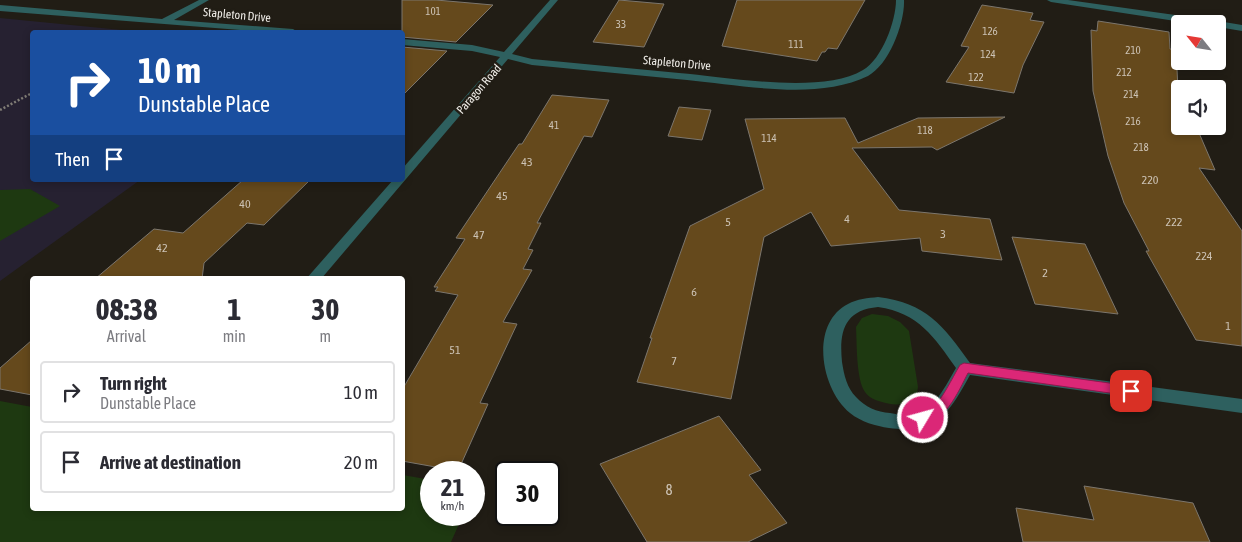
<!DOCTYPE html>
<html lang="en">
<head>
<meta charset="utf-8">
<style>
	:root { --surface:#fff; --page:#f7f7f7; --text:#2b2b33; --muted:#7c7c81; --line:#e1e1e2 }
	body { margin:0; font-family:"Asap Condensed",sans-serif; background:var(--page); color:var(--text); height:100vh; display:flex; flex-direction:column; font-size:19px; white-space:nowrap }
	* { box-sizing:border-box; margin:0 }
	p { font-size:16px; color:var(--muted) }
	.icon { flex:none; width:28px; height:28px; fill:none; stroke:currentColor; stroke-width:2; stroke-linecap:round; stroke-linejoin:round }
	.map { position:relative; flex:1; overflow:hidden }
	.details { position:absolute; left:30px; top:276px; width:375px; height:235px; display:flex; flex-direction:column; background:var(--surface); border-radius:5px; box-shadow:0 2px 8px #0003 }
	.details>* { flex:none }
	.hud { position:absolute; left:30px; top:30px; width:375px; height:152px; border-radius:5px; box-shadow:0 2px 8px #0003; background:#1a4fa0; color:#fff; overflow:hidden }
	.needle { width:32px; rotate:300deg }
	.controls { position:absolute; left:1171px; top:15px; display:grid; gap:10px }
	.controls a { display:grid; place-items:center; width:55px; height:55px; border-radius:5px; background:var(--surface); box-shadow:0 2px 8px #0003; font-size:25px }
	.speed { position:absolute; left:420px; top:461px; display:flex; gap:10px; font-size:25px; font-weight:700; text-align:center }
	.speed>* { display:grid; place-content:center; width:65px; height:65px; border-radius:50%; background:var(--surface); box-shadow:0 2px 8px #0003; line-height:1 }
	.speed small { font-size:12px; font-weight:400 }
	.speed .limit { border:2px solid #111; border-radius:8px; background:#fff; color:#111 }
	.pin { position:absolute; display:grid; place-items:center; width:42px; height:42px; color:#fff; margin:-21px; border-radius:10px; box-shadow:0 2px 8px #0006 }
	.me { position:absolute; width:55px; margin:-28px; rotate:53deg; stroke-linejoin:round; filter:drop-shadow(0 0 4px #0008) }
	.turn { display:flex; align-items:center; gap:18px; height:105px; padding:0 25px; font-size:22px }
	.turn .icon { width:65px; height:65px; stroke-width:2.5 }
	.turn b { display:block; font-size:35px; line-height:42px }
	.then { display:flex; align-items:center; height:48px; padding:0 25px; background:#0003; gap:10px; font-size:19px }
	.eta { display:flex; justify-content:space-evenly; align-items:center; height:85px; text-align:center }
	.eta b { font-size:30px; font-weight:700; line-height:35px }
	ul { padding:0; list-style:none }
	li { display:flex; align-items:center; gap:15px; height:62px; margin:0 10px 8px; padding:0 15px; border:2px solid var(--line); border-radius:5px }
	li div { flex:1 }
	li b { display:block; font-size:19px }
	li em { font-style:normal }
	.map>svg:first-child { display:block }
	.education { fill:#262131 }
	.green { fill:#1e3911 }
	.building { fill:#65491c; stroke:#7c766d }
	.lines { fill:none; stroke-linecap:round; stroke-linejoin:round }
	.path { stroke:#817e77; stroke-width:2.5; stroke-dasharray:2 2; stroke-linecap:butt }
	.minor { fill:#2e605f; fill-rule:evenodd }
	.route { fill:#db2777; stroke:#8e194d }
	.labels { text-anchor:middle; stroke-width:5; stroke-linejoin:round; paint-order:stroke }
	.far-number-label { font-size:11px; fill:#ccc2b4 }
	.far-street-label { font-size:12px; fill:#eeebe6; stroke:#211d15 }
	.number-label { font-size:12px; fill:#ccc2b4 }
	.near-number-label { font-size:15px; fill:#ccc2b4 }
</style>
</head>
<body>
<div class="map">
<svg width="1242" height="542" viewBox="0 0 1242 542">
	<rect width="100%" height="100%" fill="#211d15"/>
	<polygon class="education" points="0,18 142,32 32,32 32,180 140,180 0,281"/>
	<g class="green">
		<polygon points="30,189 60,206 0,241 0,190"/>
		<path d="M872 314 888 316 900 322 909 331 918 387 916 400C903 405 894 406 882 402 875 400 869 398 865 392 856 379 857 344 856 327L862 318Z"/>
		<polygon points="0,401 32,407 32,509 402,509 403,475 431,480 431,515 463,515 451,542 0,542"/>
	</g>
	<g class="building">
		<polygon points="402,0 436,0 493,5 456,42 402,37"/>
		<polygon points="619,0 664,4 644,47 593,42"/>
		<polygon points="737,0 865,0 837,49 828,48 825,52 822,52 817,61 722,46"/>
		<polygon points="982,5 1033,13 1030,20 1044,22 1023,65 1014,93 946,82 969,47 961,46"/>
		<polygon points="1098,21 1169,32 1170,49 1176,50 1178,89 1180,90 1180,126 1196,126 1215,170 1199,168 1242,231 1242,346 1196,340 1146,251 1149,251 1124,203 1108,156 1093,91 1091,30 1097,31"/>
		<polygon points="402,47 447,51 402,96"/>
		<polygon points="552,95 609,100 592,137 584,136 537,223 541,223 528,249 533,250 523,269 532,270 503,322 517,324 480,403 488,404 458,471 402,461 402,390 458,295 435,291 438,287 434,287 465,239 456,238 519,144 522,144"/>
		<polygon points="679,107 711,110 702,140 668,136"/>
		<polygon points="1005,117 937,150 932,147 852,148 899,210 990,219 1002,260 922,251 920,238 831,246 811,212 764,237 731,399 637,382 652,338 650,338 690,226 764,189 745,119 845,118 858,143 918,118"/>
		<polygon points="243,180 310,180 264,225 247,223 204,263 202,279 95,279 154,229 183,233"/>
		<polygon points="1012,237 1085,244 1118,314 1035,304"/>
		<polygon points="32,340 32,395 0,389 0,368"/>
		<polygon points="719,416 761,470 749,475 787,523 748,542 647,542 600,464"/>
		<polygon points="1084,486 1193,503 1210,542 1023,542 1016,508 1094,520"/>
	</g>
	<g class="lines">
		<polyline class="path" points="0,110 32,93"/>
		<g class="minor">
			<polygon points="199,0 209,0 174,20 293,29 298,32 266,32 0,11 0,5 162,19"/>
			<path d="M550 0H558L512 54 532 59C581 64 630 68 679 73 728 77 821 95 863 70 882 59 896 21 896 0H904C905 23 889 65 868 76 817 101 741 85 687 80 635 75 584 70 532 65L508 59 321 279H306L393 180H402V169L500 57 472 51 402 45V39L472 45 504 52Z"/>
			<polygon points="1047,0 1068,0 1218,21 1242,25 1242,31 1218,27 1218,24 1195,24 1051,2"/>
			<path d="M878 297C926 303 943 325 970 363L1242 399V413L970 375C949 413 937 434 889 428 876 426 861 422 850 413 821 390 809 324 848 304 857 299 868 298 878 297ZM878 307C919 313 934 337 956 368 946 385 934 411 913 415 906 417 897 414 890 413 877 412 865 407 856 397 847 388 844 375 842 362 839 332 844 310 878 307Z"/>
		</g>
	</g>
	<path class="route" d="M964 363 1131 386 1136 387 1138 391 1136 394 1131 396 968 373C959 390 943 429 918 422L916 418C920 412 925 413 930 410 942 401 952 378 960 365Z"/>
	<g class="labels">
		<g class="far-number-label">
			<text x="433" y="15">101</text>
			<text x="621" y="28">33</text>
			<text x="990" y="35">126</text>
			<text x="796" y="48">111</text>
			<text x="1133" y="54">210</text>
			<text x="988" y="58">124</text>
			<text x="1124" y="76">212</text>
			<text x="976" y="81">122</text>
			<text x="1131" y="98">214</text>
			<text x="1133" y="125">216</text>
			<text x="554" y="129">41</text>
			<text x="925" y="134">118</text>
			<text x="769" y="142">114</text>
			<text x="1141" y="151">218</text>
		</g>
		<g class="far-street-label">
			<text transform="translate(237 15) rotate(5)" y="4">Stapleton Drive</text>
			<text transform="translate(677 63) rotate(5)" y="4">Stapleton Drive</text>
			<text transform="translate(479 89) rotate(-49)" y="4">Paragon Road</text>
		</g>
		<g class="number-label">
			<text x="527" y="166">43</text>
			<text x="1150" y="184">220</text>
			<text x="502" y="200">45</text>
			<text x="245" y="208">40</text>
			<text x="847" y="223">4</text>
			<text x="728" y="226">5</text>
			<text x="1174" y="226">222</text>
			<text x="943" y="238">3</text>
			<text x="479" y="239">47</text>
			<text x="162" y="252">42</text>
			<text x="1204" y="260">224</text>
			<text x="1045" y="277">2</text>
			<text x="694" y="296">6</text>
			<text x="1228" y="330">1</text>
			<text x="455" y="354">51</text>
			<text x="674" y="365">7</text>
		</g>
		<g class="near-number-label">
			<text x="669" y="495">8</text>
		</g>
	</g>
</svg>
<div class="controls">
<a><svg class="needle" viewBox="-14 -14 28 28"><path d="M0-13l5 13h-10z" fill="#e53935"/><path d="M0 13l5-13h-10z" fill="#7c7c81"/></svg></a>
<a><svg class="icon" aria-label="sound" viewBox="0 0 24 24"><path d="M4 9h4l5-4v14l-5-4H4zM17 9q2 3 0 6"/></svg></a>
</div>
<div class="speed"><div>21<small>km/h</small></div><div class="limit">30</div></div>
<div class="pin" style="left:1131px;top:391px;background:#d93025"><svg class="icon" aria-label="arrive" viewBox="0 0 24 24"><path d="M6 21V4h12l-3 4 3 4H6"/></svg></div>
<svg class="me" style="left:923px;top:418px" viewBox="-20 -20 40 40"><circle r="17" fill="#db2777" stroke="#fff" stroke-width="3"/><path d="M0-11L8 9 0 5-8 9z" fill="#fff"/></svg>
<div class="hud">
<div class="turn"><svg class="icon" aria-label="right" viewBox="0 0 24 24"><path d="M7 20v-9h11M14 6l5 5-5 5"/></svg><div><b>10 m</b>Dunstable Place</div></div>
<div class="then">Then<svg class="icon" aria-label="arrive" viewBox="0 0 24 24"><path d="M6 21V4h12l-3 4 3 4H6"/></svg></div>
</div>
<section class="details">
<div class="eta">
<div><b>08:38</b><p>Arrival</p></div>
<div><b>1</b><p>min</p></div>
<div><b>30</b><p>m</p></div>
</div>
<ul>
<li><svg class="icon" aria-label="right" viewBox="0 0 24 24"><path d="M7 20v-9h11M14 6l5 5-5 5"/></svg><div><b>Turn right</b><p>Dunstable Place</p></div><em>10 m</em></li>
<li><svg class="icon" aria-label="arrive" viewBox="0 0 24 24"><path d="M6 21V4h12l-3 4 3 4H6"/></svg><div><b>Arrive at destination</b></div><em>20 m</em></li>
</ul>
</section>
</div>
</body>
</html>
